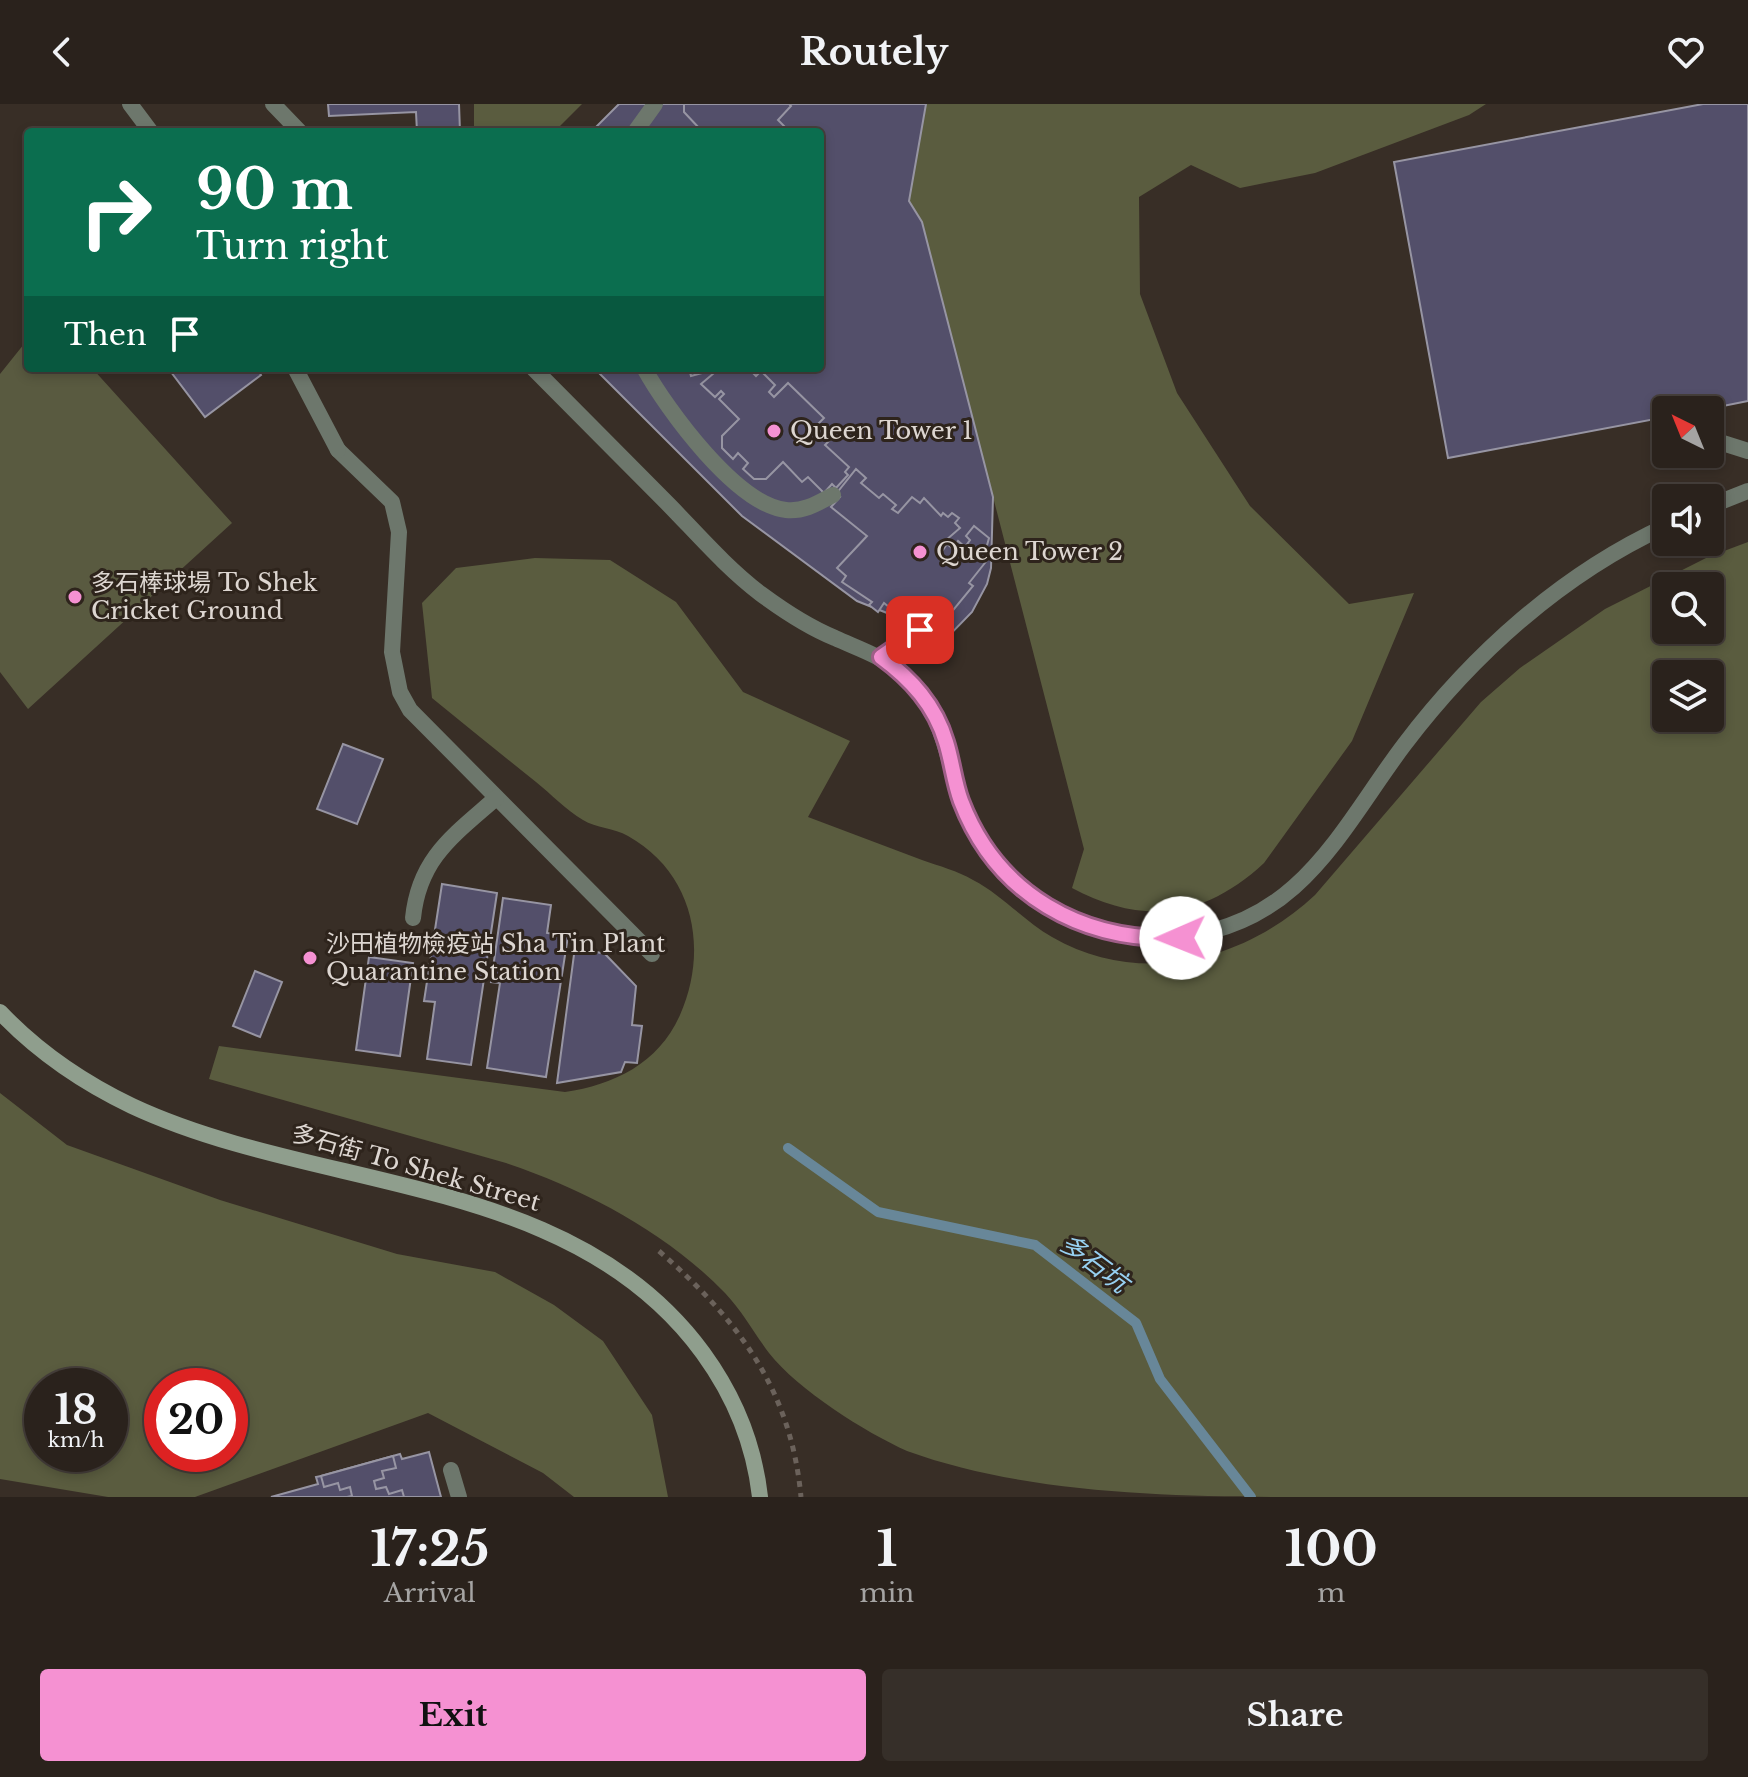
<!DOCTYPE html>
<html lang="en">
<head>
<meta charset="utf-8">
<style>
	:root { --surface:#2a221c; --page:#362f29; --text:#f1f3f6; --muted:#a5a4a3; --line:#463f3b; --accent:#f591d2 }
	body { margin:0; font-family:"Libre Baskerville","Noto Sans TC",serif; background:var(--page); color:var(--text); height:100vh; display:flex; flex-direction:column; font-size:30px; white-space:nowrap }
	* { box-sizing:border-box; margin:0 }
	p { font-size:26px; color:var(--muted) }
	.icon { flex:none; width:44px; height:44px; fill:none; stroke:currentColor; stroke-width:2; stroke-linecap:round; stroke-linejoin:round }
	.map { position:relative; height:1393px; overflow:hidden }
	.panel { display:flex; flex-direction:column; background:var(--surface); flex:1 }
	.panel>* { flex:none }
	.hud { position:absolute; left:24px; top:24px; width:800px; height:244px; border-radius:8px; box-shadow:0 4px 12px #0003,0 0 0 2px var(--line); background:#0b6e4f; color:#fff; overflow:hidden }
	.needle { width:52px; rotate:317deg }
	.buttons { position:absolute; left:1652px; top:292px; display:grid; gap:16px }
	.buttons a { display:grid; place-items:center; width:72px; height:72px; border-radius:8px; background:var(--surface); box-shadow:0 4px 12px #0003,0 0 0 2px var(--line); font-size:40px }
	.speed { position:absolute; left:24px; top:1264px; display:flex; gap:16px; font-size:40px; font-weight:700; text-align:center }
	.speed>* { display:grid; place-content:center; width:104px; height:104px; border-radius:50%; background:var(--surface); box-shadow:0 4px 12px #0003,0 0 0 2px var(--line); line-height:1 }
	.speed small { font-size:20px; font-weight:400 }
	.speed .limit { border:12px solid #d22; background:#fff; color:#111 }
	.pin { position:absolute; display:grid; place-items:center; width:68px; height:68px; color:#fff; margin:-34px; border-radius:16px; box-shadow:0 4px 12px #0006 }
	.me { position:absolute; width:88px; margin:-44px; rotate:269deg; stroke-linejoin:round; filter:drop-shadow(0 0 6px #0008) }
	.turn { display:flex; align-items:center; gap:28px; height:168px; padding:0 40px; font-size:36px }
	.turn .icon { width:104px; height:104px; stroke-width:2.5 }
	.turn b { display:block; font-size:56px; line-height:68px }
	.then { display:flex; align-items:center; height:76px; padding:0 40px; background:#0003; gap:16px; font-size:30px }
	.eta { display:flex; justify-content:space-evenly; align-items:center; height:136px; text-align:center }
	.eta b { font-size:48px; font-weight:800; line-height:56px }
	.action { display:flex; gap:16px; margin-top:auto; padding:16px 40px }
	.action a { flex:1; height:92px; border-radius:8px; background:var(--accent); color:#111; font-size:32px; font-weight:800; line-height:92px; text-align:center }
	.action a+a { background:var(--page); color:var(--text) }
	header { display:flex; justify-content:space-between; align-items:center; height:104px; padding:0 40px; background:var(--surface); font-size:36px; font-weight:800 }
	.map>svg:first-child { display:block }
	.green { fill:#595a40 }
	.forest { fill:#5a5c3f; fill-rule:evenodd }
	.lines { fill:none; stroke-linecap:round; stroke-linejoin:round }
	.stream { stroke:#688799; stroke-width:10 }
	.building { fill:#534f6a; stroke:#9795a3; stroke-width:2 }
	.path { stroke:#6b625b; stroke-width:5; stroke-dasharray:6 6; stroke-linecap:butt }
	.lane { stroke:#6d776c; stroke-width:16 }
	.street { stroke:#6d776c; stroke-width:16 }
	.secondary { stroke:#8f9e8d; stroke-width:16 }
	.route-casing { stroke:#9f5e88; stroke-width:20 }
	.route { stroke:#f591d2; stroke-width:14 }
	.poi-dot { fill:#f591d2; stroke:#2e241c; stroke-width:3 }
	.labels { text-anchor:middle; stroke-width:6; stroke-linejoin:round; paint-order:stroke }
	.poi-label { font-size:24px; fill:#ddd6d1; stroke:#2e241c; text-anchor:start }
	.street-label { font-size:24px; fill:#ddd6d1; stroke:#2e241c }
	.water-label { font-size:26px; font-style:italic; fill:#97d0f1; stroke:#2e241c }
</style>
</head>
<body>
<header><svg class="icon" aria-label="back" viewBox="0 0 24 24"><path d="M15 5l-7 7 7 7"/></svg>Routely<svg class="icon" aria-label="heart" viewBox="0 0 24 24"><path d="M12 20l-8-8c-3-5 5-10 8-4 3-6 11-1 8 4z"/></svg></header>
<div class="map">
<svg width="1748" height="1393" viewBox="0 0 1748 1393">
	<rect width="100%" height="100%" fill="#382e26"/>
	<polygon class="green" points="28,235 28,264 92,264 232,419 28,605 0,568 0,270"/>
	<g class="forest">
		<polygon points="474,0 582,0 554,28 474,28"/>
		<path d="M926 0H1486L1469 11 1315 69 1240 84 1191 61 1139 93 1140 190 1177 289 1250 402 1349 500 1414 489 1352 637 1264 759C1205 814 1143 822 1072 784L1084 745 922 118 909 97Z"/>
		<path d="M1748 438V1393C1608 1393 1468 1393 1328 1393 1191 1393 1034 1393 907 1347 865 1328 798 1286 769 1249 754 1229 743 1208 725 1189 666 1128 586 1086 506 1059L209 975 219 942 565 988C614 981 659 959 680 911 709 845 694 769 628 732 614 724 596 724 583 716 566 706 551 690 536 678 501 650 466 622 432 594L422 499 456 464 535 454 610 456 676 498 743 588 850 637 808 713C846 727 884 742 922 756 939 762 958 767 973 776 1002 791 1024 817 1052 833 1141 884 1244 857 1315 791L1481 598 1520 564 1605 505 1708 453ZM1666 482H1710V526H1666ZM1666 570H1710V614H1666Z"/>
		<path d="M0 989 67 1041 220 1096 397 1150 495 1168 554 1201 603 1237 652 1311 668 1393H574L543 1369 428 1309 195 1393H108L0 1375ZM42 1282H110V1350H42ZM162 1282H230V1350H162Z"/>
	</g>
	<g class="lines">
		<polyline class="stream" points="788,1044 878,1108 1035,1141 1136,1219 1160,1275 1251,1393"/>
	</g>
	<g class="building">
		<polygon points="328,0 459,0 460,28 417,28 416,8 329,12"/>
		<polygon points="619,0 926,0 909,97 922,118 993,393 991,464 987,480 972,508 939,542 902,515 857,497 742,412 594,264 820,264 820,28 591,28"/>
		<polygon points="684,0 789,0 791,2 778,16 786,24 782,28 697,28 700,25 684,8"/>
		<polygon points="1703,0 1748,0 1748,297 1703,306 1666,306 1666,313 1448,354 1394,58"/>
		<polygon points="168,264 256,264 261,271 205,313"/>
		<polygon points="680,264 717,264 717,265 691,272 689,265"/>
		<polygon points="720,264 748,264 756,272 761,267 775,281 769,288 774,293 788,279 824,314 816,322 830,336 825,341 849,363 845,368 848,371 836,384 832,380 824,389 808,373 802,378 783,358 766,375 754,375 743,365 748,359 738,349 733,355 722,344 722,332 739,315 719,295 724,290 721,287 715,293 701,280"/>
		<polygon points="856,365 866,374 861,379 879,394 883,390 896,401 892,405 898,409 912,393 920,399 924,394 941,412 943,409 948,413 952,409 959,414 955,419 960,424 938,443 943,446 947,440 952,444 958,437 965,443 970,436 966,432 974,422 989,434 986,445 992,450 969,479 973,482 950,510 945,507 924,532 884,499 878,508 869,501 872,498 842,478 846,472 837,464 867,432 831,403 840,393 836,390"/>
		<polygon points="343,640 383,655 357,720 317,705"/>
		<polygon points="442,780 497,789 471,961 427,955 435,898 424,897"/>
		<polygon points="503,794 551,801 547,829 568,832 546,973 487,964 500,879 491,878"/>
		<polygon points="575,843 605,850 636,882 632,921 642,922 637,959 625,958 621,968 557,979"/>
		<polygon points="369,853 413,859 400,952 356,946"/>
		<polygon points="255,867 282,878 260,933 233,922"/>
		<polygon points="429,1348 441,1393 271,1393 318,1380 316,1373 321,1372 400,1350 402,1355"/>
		<polygon points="393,1352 396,1364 382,1367 384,1374 374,1377 376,1385 386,1383 389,1390 402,1386 404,1393 347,1393 352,1392 350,1383 340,1386 338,1379 324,1383 321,1372"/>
	</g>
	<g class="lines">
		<path class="path" d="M659 1147C738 1216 791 1285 801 1393"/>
		<g class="lane">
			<polyline points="635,28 655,0"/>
			<path d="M533 264C579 310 625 357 671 403 700 433 728 465 761 490 784 507 808 523 835 534 859 545 883 552 903 571 953 616 944 670 973 725 1035 841 1195 871 1294 783 1338 744 1369 687 1404 641 1473 550 1562 470 1666 422"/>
			<path d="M644 264C667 306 737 401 786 406 804 408 818 399 833 391"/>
			<polyline points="1710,335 1748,347"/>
			<polyline points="1663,338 1666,338"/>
			<polyline points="338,346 392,398 399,428 392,548 400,588 410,606 652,850"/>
			<polyline points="1710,402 1748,387"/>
			<polyline points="881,553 920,526"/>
			<path d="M413 814C419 754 454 731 496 694"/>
			<polyline points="451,1366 459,1393"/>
		</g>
		<g class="street">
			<polyline points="130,0 151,28"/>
			<polyline points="273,0 300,28"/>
			<polyline points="295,264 338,346"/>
		</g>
		<path class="secondary" d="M0 908C37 947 84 979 132 1002 318 1089 571 1068 703 1249 735 1293 754 1339 760 1393"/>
	</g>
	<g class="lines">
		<defs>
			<path id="route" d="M920 526 881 553C911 575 935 601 946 638 952 657 954 678 961 697 997 791 1082 838 1181 834"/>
		</defs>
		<use href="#route" class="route-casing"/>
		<use href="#route" class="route"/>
	</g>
	<g class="poi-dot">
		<circle cx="774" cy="327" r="8"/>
		<circle cx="920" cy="448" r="8"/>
		<circle cx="75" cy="493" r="8"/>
		<circle cx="310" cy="854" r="8"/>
	</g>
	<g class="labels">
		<g class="poi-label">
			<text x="790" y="335">Queen Tower 1</text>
			<text x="936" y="456">Queen Tower 2</text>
			<text x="91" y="487">多石棒球場 To Shek<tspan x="91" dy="28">Cricket Ground</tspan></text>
			<text x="326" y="848">沙田植物檢疫站 Sha Tin Plant<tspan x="326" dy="28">Quarantine Station</tspan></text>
		</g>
		<g class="street-label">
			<text transform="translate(416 1064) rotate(16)" y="8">多石街 To Shek Street</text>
		</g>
		<g class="water-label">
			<text transform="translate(1094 1159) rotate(37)" y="9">多石坑</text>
		</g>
	</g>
</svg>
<div class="buttons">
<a><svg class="needle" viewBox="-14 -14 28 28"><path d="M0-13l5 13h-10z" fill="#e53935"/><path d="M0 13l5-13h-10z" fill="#a5a4a3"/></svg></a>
<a><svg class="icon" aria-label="sound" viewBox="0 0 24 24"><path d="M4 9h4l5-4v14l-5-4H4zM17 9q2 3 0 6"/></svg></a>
<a><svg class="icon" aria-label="search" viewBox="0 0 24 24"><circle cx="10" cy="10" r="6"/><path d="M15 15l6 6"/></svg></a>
<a><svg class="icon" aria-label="layers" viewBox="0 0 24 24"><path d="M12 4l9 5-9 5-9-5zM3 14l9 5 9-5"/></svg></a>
</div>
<div class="speed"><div>18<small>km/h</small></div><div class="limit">20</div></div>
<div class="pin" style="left:920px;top:526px;background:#d93025"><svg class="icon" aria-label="arrive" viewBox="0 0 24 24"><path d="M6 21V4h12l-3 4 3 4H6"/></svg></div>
<svg class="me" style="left:1181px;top:834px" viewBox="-20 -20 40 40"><circle r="19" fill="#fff"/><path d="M0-13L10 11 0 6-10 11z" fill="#f591d2"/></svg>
<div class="hud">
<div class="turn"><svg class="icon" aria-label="right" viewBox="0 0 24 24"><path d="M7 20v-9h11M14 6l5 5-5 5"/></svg><div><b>90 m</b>Turn right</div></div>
<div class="then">Then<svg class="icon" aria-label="arrive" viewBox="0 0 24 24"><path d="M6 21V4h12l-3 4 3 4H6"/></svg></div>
</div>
</div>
<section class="panel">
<div class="eta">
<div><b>17:25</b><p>Arrival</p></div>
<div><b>1</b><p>min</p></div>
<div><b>100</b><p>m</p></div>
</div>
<div class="action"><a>Exit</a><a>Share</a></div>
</section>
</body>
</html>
